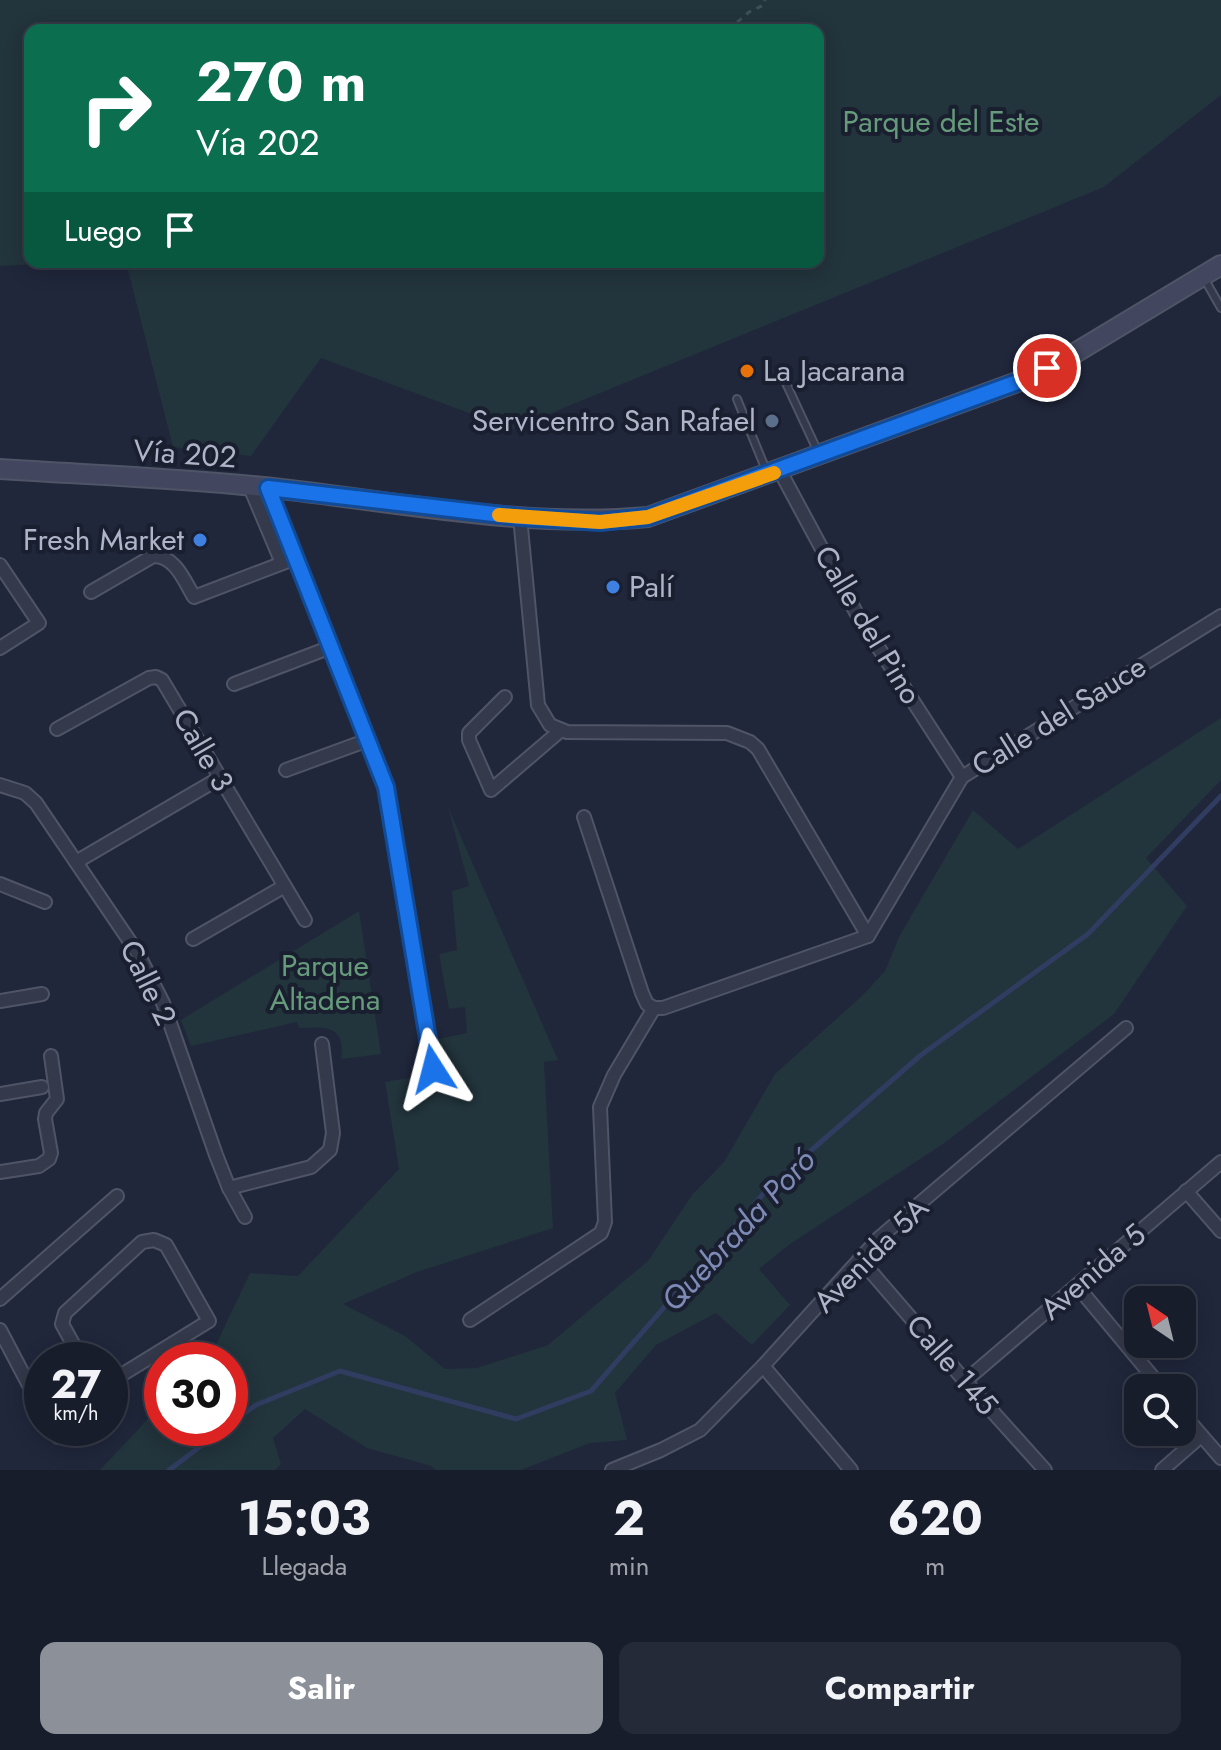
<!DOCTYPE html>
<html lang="es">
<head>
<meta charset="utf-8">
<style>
	:root { --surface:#181d2c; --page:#252a38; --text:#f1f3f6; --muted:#9fa2a9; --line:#363b48; --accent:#8c9099 }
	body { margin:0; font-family:Jost,sans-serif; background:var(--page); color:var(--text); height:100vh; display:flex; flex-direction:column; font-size:30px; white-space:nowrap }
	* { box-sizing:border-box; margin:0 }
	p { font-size:26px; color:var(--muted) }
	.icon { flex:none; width:44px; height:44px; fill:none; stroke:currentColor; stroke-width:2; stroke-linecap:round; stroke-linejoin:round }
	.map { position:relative; height:1470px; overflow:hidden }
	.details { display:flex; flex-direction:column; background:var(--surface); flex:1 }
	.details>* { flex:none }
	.hud { position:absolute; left:24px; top:24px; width:800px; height:244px; border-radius:16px; box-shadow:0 4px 20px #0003,0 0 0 2px var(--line); background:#0b6e4f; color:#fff; overflow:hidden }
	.needle { width:52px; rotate:325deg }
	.buttons { position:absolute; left:1124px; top:1286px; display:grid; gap:16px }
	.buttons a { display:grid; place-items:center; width:72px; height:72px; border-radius:16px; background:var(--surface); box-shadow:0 4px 20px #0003,0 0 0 2px var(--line); font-size:40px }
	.speed { position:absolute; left:24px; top:1342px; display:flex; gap:16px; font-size:40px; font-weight:700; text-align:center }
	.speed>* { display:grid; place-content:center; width:104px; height:104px; border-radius:50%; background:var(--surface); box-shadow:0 4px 20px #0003,0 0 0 2px var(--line); line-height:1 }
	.speed small { font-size:20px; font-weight:400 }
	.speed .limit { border:12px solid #d22; background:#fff; color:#111 }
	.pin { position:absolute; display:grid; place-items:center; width:68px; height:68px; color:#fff; margin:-34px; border:4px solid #fff; border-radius:50%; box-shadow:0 2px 8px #0007 }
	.me { position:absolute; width:88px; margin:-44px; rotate:351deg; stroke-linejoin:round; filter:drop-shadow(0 0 6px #0008) }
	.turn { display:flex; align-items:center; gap:28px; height:168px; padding:0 40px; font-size:36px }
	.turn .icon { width:104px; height:104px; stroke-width:2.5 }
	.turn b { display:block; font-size:56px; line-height:68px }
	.then { display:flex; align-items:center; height:76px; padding:0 40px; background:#0003; gap:16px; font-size:30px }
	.eta { display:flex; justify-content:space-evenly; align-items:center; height:136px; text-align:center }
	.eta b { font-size:48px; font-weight:700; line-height:56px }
	.button { display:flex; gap:16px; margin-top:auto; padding:16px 40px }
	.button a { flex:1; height:92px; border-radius:16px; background:var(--accent); color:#fff; font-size:32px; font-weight:700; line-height:92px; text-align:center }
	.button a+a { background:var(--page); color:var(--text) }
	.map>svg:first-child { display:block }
	.green { fill:#22343c }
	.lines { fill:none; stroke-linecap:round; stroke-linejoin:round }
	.stream { stroke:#313c61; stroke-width:5 }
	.lane-casing { stroke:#4f5466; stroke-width:10 }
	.street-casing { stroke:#4f5466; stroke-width:16 }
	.secondary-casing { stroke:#4f5466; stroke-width:22 }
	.path { stroke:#3d5057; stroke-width:3; stroke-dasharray:6 6; stroke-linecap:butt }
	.lane { stroke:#34394b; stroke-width:6 }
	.street { stroke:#34394b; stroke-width:12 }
	.secondary { stroke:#42475f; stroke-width:18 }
	.route-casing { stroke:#114b97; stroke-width:20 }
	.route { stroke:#1a73e8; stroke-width:14 }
	.slow { stroke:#f59e0b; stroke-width:14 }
	.food-dot { fill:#e8710a; stroke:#1a1f30; stroke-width:3 }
	.service-dot { fill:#5c6f8a; stroke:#1a1f30; stroke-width:3 }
	.shop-dot { fill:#3f7fe0; stroke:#1a1f30; stroke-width:3 }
	.labels { text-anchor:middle; stroke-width:8; stroke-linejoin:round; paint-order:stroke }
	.park-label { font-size:30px; fill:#659a7b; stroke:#1a1f30 }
	.poi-label { font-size:30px; fill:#afb4c8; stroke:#1a1f30; text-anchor:start }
	.street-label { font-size:30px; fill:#afb4c8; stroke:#1a1f30 }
	.water-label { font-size:32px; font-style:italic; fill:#7d8bb6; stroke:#1a1f30 }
</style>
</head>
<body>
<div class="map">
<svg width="1221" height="1470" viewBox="0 0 1221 1470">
	<rect width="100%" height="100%" fill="#20273b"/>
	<g class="green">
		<polygon points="0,0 1221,0 1221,95 1104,187 512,429 321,358 251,456 173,447 126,262 818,262 818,30 30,30 30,262 71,262 0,266"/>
		<polygon points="1221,718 1221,780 1146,858 1187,906 1114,1014 943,1144 790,1244 759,1269 790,1305 752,1345 716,1313 656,1345 615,1393 627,1440 590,1443 521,1470 436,1470 431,1466 367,1448 305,1409 273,1438 281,1464 275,1470 100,1470 162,1404 162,1428 230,1428 230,1360 204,1360 214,1349 250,1273 298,1276 399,1169 385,1082 443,1072 438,1039 467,1033 465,1007 449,1009 439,954 457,950 452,891 469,886 448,807 558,1060 544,1062 553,1228 417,1272 343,1304 405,1336 445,1369 477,1368 548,1345 648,1261 692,1195 724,1162 775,1074 863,995 885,971 900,935 973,810 1018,849"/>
		<path d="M359 911 381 1054 341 1059C346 1025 326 1027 299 1028L297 1022 191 1046 181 1020Z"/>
	</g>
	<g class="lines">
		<g class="stream">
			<polyline points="230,1424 256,1405 340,1371 516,1419 591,1391 769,1187 921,1055 1088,934 1221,796"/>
			<polyline points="169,1470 225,1428"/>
		</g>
		<defs>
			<g id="lane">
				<polyline points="1204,278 1221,308"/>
				<polyline points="785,381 818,452"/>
				<polyline points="737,399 766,470"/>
			</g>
			<g id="street">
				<polyline points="780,471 858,616 962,777"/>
				<polyline points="250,487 282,563"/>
				<polyline points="268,488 386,787 433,1069"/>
				<polyline points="520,517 538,705 550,725 567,732 727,733 750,742 758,749 868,936"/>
				<polyline points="0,565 39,623 0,648"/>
				<path d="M91 592 153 556C175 555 185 582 194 597L296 558"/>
				<polyline points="234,684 331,647"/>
				<polyline points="505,697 469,733 469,740 491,790 560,731"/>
				<polyline points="57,729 149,678 156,677 162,680 305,920"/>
				<polyline points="286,770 368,740"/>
				<polyline points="0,785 25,793 36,803 137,952 163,1003 216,1155 229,1188 245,1217"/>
				<polyline points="584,817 642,993 647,1004 654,1008"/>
				<polyline points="76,862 218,779"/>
				<polyline points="0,884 45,902"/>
				<polyline points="193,939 283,887"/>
				<polyline points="0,1001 42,994"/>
				<polyline points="654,1008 663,1008 868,936 962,777 1221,616"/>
				<polyline points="0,1094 42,1087"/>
				<polyline points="0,1172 39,1166 49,1159 51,1153 45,1119 46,1113 57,1099 51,1056"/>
				<polyline points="229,1188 311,1167 330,1150 333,1133 322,1044"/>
				<polyline points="1186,1191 1221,1231"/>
				<polyline points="860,1259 965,1381 1045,1470"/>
				<polyline points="1077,1286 1162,1388"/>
				<polyline points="0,1299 117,1196"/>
				<polyline points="470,1320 601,1233 605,1222 600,1107 614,1075 654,1008"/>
				<polyline points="0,1330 42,1410"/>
				<polyline points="82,1360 62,1324 65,1313 142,1242 154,1240 166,1245 209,1321 110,1382"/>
				<polyline points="763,1366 851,1470"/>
				<polyline points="965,1381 1221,1162"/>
				<polyline points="1182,1413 1221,1458"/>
				<polyline points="52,1428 58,1437"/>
				<polyline points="612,1470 661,1450 700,1430 763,1366 879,1238 1126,1028"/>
				<polyline points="1162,1470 1201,1436"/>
			</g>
			<path id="secondary" d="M0 469C91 475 183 478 273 488 397 502 524 528 648 517L1023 380 1070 356 1221 265"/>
		</defs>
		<use href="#lane" class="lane-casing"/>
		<use href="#street" class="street-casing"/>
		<use href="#secondary" class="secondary-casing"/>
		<polyline class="path" points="728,30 749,12 764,5 765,0"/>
		<use href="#lane" class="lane"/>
		<use href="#street" class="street"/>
		<use href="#secondary" class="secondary"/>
	</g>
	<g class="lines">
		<defs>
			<polyline id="route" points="433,1069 386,787 268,488 520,517 600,522 648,517 1023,380 1047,368"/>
		</defs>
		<use href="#route" class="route-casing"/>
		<use href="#route" class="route"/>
		<polyline class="slow" points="499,515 600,522 648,517 774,473"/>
	</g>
	<circle class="food-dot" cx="747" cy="371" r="8"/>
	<circle class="service-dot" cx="772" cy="421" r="8"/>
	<g class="shop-dot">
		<circle cx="200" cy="540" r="8"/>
		<circle cx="613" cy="587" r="8"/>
	</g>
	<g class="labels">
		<g class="park-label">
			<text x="941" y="132">Parque del Este</text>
			<text x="325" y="976">Parque<tspan x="325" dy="34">Altadena</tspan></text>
		</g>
		<g class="poi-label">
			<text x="763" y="381">La Jacarana</text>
			<text x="756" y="431" text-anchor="end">Servicentro San Rafael</text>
			<text x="184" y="550" text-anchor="end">Fresh Market</text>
			<text x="629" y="597">Palí</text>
		</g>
		<g class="street-label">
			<text transform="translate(185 454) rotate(4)" y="10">Vía 202</text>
			<text transform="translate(868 625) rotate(59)" y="10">Calle del Pino</text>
			<text transform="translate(1059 716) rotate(-32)" y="10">Calle del Sauce</text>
			<text transform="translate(203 750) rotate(60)" y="10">Calle 3</text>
			<text transform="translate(148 983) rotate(64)" y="10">Calle 2</text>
			<text transform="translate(871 1255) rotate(-45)" y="10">Avenida 5A</text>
			<text transform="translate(1093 1272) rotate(-41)" y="10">Avenida 5</text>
			<text transform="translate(952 1365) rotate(49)" y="10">Calle 145</text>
		</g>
		<g class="water-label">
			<text transform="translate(738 1230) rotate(-47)" y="11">Quebrada Poró</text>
		</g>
	</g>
</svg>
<div class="buttons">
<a><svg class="needle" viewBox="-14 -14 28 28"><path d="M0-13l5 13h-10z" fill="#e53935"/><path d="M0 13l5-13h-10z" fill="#9fa2a9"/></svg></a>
<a><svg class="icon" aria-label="search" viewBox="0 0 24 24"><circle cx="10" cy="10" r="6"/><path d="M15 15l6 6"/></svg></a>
</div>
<div class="speed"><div>27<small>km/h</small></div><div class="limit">30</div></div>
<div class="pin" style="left:1047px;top:368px;background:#d93025"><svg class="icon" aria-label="arrive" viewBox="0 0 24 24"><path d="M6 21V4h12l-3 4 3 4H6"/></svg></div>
<svg class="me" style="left:433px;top:1069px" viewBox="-20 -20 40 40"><path d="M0-17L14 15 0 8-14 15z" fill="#1a73e8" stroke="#fff" stroke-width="4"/></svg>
<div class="hud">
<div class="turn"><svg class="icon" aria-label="right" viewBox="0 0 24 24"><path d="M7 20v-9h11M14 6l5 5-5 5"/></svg><div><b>270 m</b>Vía 202</div></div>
<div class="then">Luego<svg class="icon" aria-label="arrive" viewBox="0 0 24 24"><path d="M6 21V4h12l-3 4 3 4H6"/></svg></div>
</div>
</div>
<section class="details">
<div class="eta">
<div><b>15:03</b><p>Llegada</p></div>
<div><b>2</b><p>min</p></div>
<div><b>620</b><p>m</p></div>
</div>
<div class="button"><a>Salir</a><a>Compartir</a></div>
</section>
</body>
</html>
